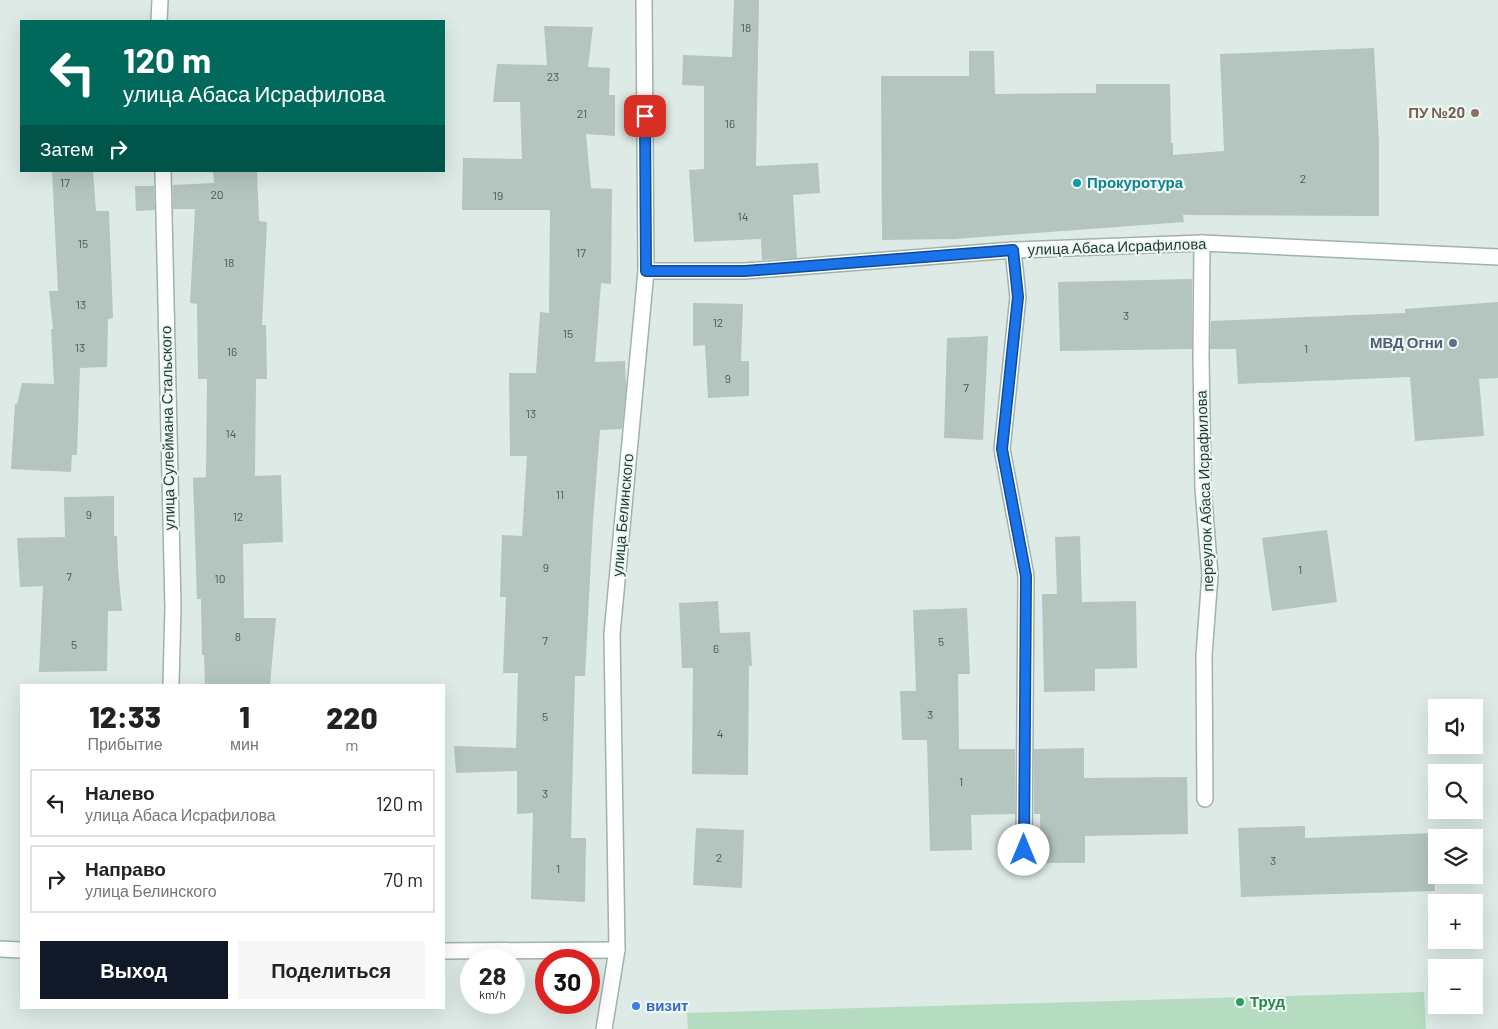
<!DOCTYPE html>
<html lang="ru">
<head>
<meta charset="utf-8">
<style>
	:root { --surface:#fff; --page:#f6f6f6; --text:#222; --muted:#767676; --line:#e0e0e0; --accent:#111827 }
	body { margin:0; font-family:Barlow,sans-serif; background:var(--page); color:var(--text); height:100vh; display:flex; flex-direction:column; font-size:19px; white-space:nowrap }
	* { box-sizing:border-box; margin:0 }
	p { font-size:16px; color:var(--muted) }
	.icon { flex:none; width:28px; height:28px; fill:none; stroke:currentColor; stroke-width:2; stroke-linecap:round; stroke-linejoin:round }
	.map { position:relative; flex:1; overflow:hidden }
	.side { position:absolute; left:20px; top:684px; width:425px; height:325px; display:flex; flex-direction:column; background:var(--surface); border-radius:0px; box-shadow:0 5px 20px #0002 }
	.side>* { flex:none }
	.guide { position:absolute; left:20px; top:20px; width:425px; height:152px; border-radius:0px; box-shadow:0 5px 20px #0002; background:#00695c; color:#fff; overflow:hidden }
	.tools { position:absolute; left:1428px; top:699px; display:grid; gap:10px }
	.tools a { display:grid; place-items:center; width:55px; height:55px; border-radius:0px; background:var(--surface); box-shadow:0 5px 20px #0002; font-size:25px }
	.speed { position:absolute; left:460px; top:949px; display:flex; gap:10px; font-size:25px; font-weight:700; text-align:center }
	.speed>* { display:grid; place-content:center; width:65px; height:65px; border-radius:50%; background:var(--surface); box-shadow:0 5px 20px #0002; line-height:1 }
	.speed small { font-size:12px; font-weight:400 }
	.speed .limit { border:8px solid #d22; background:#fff; color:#111 }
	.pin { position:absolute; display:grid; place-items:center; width:42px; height:42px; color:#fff; margin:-21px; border-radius:10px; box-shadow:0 2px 8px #0006 }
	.me { position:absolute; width:55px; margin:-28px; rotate:0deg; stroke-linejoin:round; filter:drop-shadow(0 0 4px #0008) }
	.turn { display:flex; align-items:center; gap:18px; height:105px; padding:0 20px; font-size:22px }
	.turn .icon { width:65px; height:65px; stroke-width:2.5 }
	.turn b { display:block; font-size:35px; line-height:42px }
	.then { display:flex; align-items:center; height:48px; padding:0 20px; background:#0003; gap:10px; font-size:19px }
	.eta { display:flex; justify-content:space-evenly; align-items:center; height:85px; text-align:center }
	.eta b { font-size:30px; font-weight:800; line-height:35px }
	.primary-button { display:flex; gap:10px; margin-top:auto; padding:10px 20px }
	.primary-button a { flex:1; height:58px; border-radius:0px; background:var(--accent); color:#fff; font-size:20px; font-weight:800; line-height:58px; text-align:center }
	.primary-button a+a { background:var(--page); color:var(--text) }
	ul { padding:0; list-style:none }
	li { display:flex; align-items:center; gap:15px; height:68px; margin:0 10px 8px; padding:0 10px; border:2px solid var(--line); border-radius:0px }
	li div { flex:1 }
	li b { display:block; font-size:19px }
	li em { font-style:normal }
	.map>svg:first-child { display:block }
	.green { fill:#b5dcc1 }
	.building { fill:#b3c5be }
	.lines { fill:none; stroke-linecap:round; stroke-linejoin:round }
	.minor-casing { stroke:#a0b2ac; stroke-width:18 }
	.minor { stroke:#fff; stroke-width:15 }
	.route-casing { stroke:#114b97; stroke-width:12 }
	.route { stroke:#1a73e8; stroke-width:9 }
	.education-dot { fill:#8d6e63; stroke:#eef7f3; stroke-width:2 }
	.culture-dot { fill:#0f9aa8; stroke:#eef7f3; stroke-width:2 }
	.service-dot { fill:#5c6f8a; stroke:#eef7f3; stroke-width:2 }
	.leisure-dot { fill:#2e9e5b; stroke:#eef7f3; stroke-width:2 }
	.shop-dot { fill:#3f7fe0; stroke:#eef7f3; stroke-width:2 }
	.labels { text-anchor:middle; stroke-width:4.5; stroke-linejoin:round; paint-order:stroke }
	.number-label { font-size:12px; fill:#445d56 }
	.education-label { font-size:15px; font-weight:bold; fill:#785e54; stroke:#eef7f3; text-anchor:end }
	.culture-label { font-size:15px; font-weight:bold; fill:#0d838f; stroke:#eef7f3; text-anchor:start }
	.street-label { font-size:15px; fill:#1f3a34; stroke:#eef7f3 }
	.service-label { font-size:15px; font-weight:bold; fill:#4e5e75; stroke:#eef7f3; text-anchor:end }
	.leisure-label { font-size:15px; font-weight:bold; fill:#27864d; stroke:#eef7f3; text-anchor:start }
	.shop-label { font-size:15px; font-weight:bold; fill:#366cbe; stroke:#eef7f3; text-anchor:start }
</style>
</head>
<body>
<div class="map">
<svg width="1498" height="1029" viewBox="0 0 1498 1029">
	<rect width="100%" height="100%" fill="#ddeae5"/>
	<polygon class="green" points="1424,992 1426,1029 688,1029 687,1013"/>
	<g class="building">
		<polygon points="734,0 759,0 756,166 818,163 820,193 793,195 797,258 762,260 761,239 694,242 689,170 704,169 704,86 682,85 683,55 732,57"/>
		<polygon points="544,26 593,27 588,67 610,68 609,95 615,95 615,136 586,134 591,188 612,189 611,284 601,283 595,362 625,361 626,389 622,429 600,430 593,520 585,676 575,676 571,838 586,838 585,902 531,899 533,813 517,814 517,771 456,773 454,746 516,748 518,673 503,673 506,597 500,597 502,535 522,536 527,456 510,456 509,373 536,373 540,312 549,313 550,210 462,210 463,158 522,159 520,102 493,102 497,64 547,65"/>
		<polygon points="1374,48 1379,143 1379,216 1183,215 1184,222 955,239 882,240 881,76 969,76 969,51 994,51 995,94 1096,93 1096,84 1170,84 1171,143 1173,143 1173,155 1224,151 1220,54"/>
		<polygon points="52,171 93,171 96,211 109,211 113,318 108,319 107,367 80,368 77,455 72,455 71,472 11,469 15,404 17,404 22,383 54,384 51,329 53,329 49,291 58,291"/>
		<polygon points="213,171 257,171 259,221 267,222 262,325 266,325 267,379 256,379 255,476 281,475 283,542 243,544 244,618 276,618 270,685 205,685 204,655 202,655 201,599 197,599 193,478 206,477 207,379 198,379 197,304 190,303 195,209 173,209 173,185 214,183"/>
		<polygon points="135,186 154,186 155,210 136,211"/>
		<polygon points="1192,279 1192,349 1060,351 1058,282"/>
		<polygon points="1498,302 1498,378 1479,379 1484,436 1415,441 1410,377 1238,384 1236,349 1210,349 1211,321 1405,313 1405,309"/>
		<polygon points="693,303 743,304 741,361 749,361 749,396 708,398 705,345 693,346"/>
		<polygon points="988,336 983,440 944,438 947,338"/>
		<polygon points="114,496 114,536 117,536 118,568 122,611 108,611 107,671 39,672 43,586 20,587 17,538 65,537 64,497"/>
		<polygon points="1327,530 1337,602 1272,611 1262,538"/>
		<polygon points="1080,536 1082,602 1136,601 1137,668 1095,669 1095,691 1044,692 1042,594 1057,594 1055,537"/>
		<polygon points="718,601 720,633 750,632 752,666 749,666 748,775 692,774 693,668 682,668 679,603"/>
		<polygon points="967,608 970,674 958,674 959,749 1015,749 1015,814 971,815 972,850 930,851 927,740 902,740 900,691 916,691 913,610"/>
		<polygon points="1084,748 1084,778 1187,777 1188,834 1085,836 1085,863 1041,863 1040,814 1034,814 1034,749"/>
		<polygon points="1305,826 1305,838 1433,833 1435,891 1241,897 1238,828"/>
		<polygon points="696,828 744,830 742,888 693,885"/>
	</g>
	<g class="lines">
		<defs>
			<g id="minor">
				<polyline points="159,21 160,0"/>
				<polyline points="163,171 173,607 171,685"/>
				<polyline points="1202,243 1201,356 1203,488 1210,575 1204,655 1205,799"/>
				<polyline points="1013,250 1018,297 1002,449 1026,576 1024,850"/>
				<polyline points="646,271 745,271 1013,250 1202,243 1498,257"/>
				<polyline points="0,949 21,950"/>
				<polyline points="444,951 617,950"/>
				<polyline points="604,1029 617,950 612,634 646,271 644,0"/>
			</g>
		</defs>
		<use href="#minor" class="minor-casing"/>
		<use href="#minor" class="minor"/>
	</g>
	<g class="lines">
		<defs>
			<polyline id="route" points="645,116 646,271 745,271 1013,250 1018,297 1002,449 1026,576 1024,850"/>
		</defs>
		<use href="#route" class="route-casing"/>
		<use href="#route" class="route"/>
	</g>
	<circle class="education-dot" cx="1475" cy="113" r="5"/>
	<circle class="culture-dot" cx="1077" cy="183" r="5"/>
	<circle class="service-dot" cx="1453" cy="343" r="5"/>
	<circle class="leisure-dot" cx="1240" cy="1002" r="5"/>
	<circle class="shop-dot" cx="636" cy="1006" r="5"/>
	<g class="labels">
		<g class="number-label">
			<text x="746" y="32">18</text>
			<text x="553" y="81">23</text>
			<text x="582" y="118">21</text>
			<text x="730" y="128">16</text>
			<text x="1303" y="183">2</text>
			<text x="65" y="187">17</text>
			<text x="217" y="199">20</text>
			<text x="498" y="200">19</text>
			<text x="743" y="221">14</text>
			<text x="83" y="248">15</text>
			<text x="581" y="257">17</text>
			<text x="229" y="267">18</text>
			<text x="81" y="309">13</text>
			<text x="1126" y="320">3</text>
			<text x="718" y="327">12</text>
			<text x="568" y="338">15</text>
			<text x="80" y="352">13</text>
			<text x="1306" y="353">1</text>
			<text x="232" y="356">16</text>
			<text x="728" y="383">9</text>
			<text x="966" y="392">7</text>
			<text x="531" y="418">13</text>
			<text x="231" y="438">14</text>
			<text x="560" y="499">11</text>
			<text x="89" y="519">9</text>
			<text x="238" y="521">12</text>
			<text x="546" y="572">9</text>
			<text x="1300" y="574">1</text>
			<text x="69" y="581">7</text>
			<text x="220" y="583">10</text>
			<text x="238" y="641">8</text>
			<text x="545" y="645">7</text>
			<text x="941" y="646">5</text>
			<text x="74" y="649">5</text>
			<text x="716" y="653">6</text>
			<text x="930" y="719">3</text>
			<text x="545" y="721">5</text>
			<text x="720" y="738">4</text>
			<text x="961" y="786">1</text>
			<text x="545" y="798">3</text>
			<text x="719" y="862">2</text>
			<text x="1273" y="865">3</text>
			<text x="558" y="873">1</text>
		</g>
		<g class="education-label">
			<text x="1465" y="118">ПУ №20</text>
		</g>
		<g class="culture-label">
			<text x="1087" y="188">Прокуротура</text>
		</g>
		<g class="street-label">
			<text transform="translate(1117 247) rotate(-2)" y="5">улица Абаса Исрафилова</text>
			<text transform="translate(168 428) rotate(-91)" y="5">улица Сулеймана Стальского</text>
			<text transform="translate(1205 491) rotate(-92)" y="5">переулок Абаса Исрафилова</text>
			<text transform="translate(623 515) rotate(-85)" y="5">улица Белинского</text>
		</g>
		<g class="service-label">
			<text x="1443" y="348">МВД Огни</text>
		</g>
		<g class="leisure-label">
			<text x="1250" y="1007">Труд</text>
		</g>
		<g class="shop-label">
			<text x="646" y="1011">визит</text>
		</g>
	</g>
</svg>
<div class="tools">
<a><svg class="icon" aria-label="sound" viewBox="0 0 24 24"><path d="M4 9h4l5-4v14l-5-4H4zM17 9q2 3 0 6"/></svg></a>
<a><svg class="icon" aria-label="search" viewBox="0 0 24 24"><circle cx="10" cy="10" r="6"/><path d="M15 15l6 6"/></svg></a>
<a><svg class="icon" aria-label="layers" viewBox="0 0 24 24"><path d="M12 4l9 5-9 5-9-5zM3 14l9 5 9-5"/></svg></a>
<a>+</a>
<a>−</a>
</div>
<div class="speed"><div>28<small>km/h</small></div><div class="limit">30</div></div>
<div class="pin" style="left:645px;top:116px;background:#d93025"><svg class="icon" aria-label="arrive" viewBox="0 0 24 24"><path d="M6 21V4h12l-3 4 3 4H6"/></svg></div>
<svg class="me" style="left:1024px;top:850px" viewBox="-20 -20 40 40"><circle r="19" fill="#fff"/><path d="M0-13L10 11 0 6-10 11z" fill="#1a73e8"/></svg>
<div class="guide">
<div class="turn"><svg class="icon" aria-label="left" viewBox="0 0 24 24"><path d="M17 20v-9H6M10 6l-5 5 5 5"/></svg><div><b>120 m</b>улица Абаса Исрафилова</div></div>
<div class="then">Затем<svg class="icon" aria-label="right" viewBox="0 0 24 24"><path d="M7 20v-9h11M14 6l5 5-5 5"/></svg></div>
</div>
<section class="side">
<div class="eta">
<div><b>12:33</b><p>Прибытие</p></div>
<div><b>1</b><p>мин</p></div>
<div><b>220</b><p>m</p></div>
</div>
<ul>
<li><svg class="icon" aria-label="left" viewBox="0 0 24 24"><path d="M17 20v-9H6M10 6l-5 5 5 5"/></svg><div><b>Налево</b><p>улица Абаса Исрафилова</p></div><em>120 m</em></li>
<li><svg class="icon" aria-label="right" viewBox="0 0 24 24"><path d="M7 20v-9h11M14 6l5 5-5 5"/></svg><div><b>Направо</b><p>улица Белинского</p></div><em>70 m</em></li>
</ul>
<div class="primary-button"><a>Выход</a><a>Поделиться</a></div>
</section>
</div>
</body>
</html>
